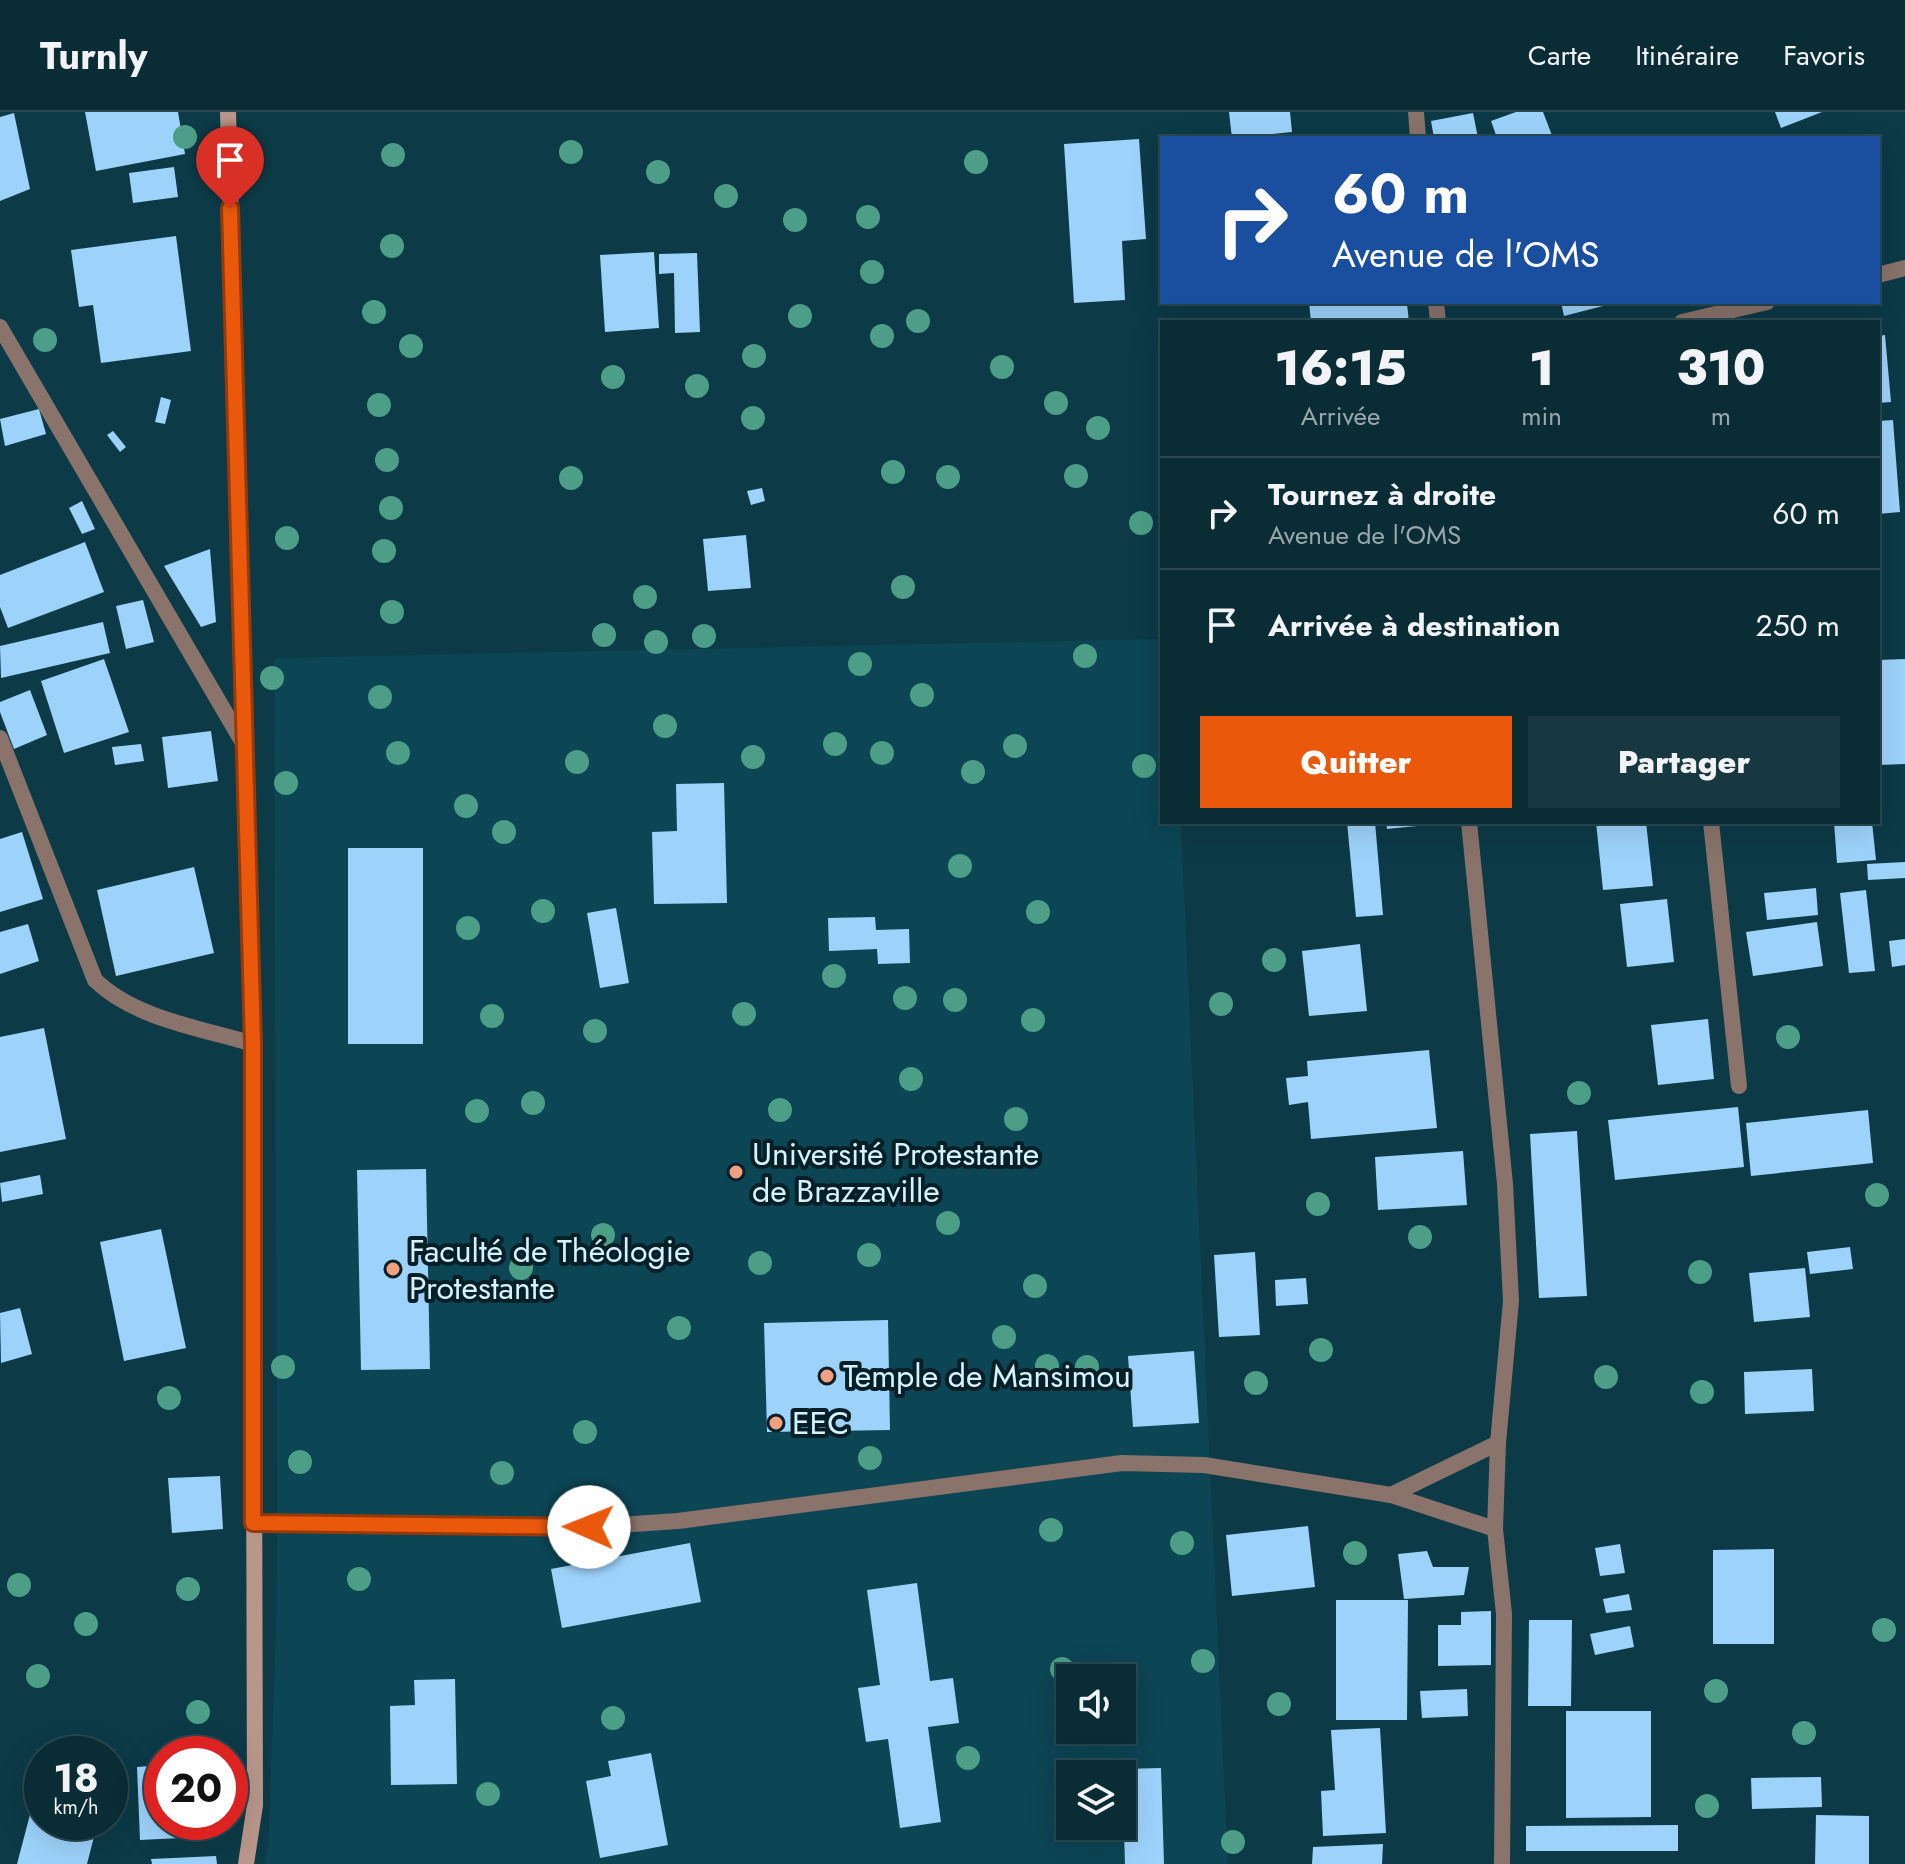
<!DOCTYPE html>
<html lang="fr">
<head>
<meta charset="utf-8">
<style>
	:root { --surface:#092c35; --page:#173841; --text:#f1f3f6; --muted:#99a7ad; --line:#294850; --accent:#ea580c }
	body { margin:0; font-family:Jost,sans-serif; background:var(--page); color:var(--text); height:100vh; display:flex; flex-direction:column; font-size:30px; white-space:nowrap }
	* { box-sizing:border-box; margin:0 }
	p { font-size:26px; color:var(--muted) }
	.icon { flex:none; width:44px; height:44px; fill:none; stroke:currentColor; stroke-width:2; stroke-linecap:round; stroke-linejoin:round }
	.map { position:relative; flex:1; overflow:hidden }
	.drawer { position:absolute; left:1160px; top:208px; width:720px; height:504px; display:flex; flex-direction:column; background:var(--surface); border-radius:0px; box-shadow:0 8px 32px #0002,0 0 0 2px var(--line) }
	.drawer>* { flex:none }
	.banner { position:absolute; left:1160px; top:24px; width:720px; height:168px; border-radius:0px; box-shadow:0 8px 32px #0002,0 0 0 2px var(--line); background:#1a4fa0; color:#fff; overflow:hidden }
	.controls { position:absolute; left:1056px; top:1552px; display:grid; gap:16px }
	.controls a { display:grid; place-items:center; width:80px; height:80px; border-radius:0px; background:var(--surface); box-shadow:0 8px 32px #0002,0 0 0 2px var(--line); font-size:40px }
	.speed { position:absolute; left:24px; top:1624px; display:flex; gap:16px; font-size:40px; font-weight:700; text-align:center }
	.speed>* { display:grid; place-content:center; width:104px; height:104px; border-radius:50%; background:var(--surface); box-shadow:0 8px 32px #0002,0 0 0 2px var(--line); line-height:1 }
	.speed small { font-size:20px; font-weight:400 }
	.speed .limit { border:12px solid #d22; background:#fff; color:#111 }
	.pin { position:absolute; display:grid; place-items:center; width:68px; height:68px; color:#fff; margin:-82px -34px; border-radius:50% 50% 50% 0; rotate:-45deg; box-shadow:0 0 8px #0007 }
	.pin .icon { rotate:45deg }
	.me { position:absolute; width:88px; margin:-44px; rotate:271deg; stroke-linejoin:round; filter:drop-shadow(0 0 6px #0008) }
	.turn { display:flex; align-items:center; gap:28px; height:168px; padding:0 40px; font-size:36px }
	.turn .icon { width:104px; height:104px; stroke-width:2.5 }
	.turn b { display:block; font-size:56px; line-height:68px }
	.eta { display:flex; justify-content:space-evenly; align-items:center; height:136px; text-align:center }
	.eta b { font-size:48px; font-weight:800; line-height:56px }
	.primary-button { display:flex; gap:16px; margin-top:auto; padding:16px 40px }
	.primary-button a { flex:1; height:92px; border-radius:0px; background:var(--accent); color:#fff; font-size:32px; font-weight:800; line-height:92px; text-align:center }
	.primary-button a+a { background:var(--page); color:var(--text) }
	ul { padding:0; list-style:none }
	li { display:flex; align-items:center; gap:24px; height:112px; padding:0 40px; border-top:2px solid var(--line) }
	li div { flex:1 }
	li b { display:block; font-size:30px }
	li em { font-style:normal }
	header { display:flex; align-items:center; gap:48px; box-sizing:border-box; height:112px; padding:0 40px; background:var(--surface); border-bottom:2px solid var(--line) }
	header strong { font-size:38px }
	nav { display:flex; gap:44px; margin-inline-start:auto; font-size:28px }
	.map>svg:first-child { display:block }
	.built { fill:#0c4554; fill-rule:evenodd }
	.building { fill:#9dd3fb }
	.lines { fill:none; stroke-linecap:round; stroke-linejoin:round }
	.lane { stroke:#89736b; stroke-width:16 }
	.street { stroke:#89736b; stroke-width:16 }
	.secondary { stroke:#b8968a; stroke-width:16 }
	.tree { fill:#4c9e86 }
	.route-casing { stroke:#983908; stroke-width:20 }
	.route { stroke:#ea580c; stroke-width:14 }
	.poi-dot { fill:#f3a082; stroke:#071f27; stroke-width:3 }
	.labels { text-anchor:middle; stroke-width:8; stroke-linejoin:round; paint-order:stroke }
	.poi-label { font-size:32px; fill:#d6f3fd; stroke:#071f27; text-anchor:start }
</style>
</head>
<body>
<header>
<strong>Turnly</strong>
<nav><a>Carte</a><a>Itinéraire</a><a>Favoris</a></nav>
</header>
<div class="map">
<svg width="1905" height="1752" viewBox="0 0 1905 1752">
	<rect width="100%" height="100%" fill="#0c3a47"/>
	<path class="built" d="M1162 527V710H1181L1228 1752H264L268 1737 276 1515 277 1410 274 546ZM1070 1566H1122V1618H1070ZM1070 1662H1122V1714H1070Z"/>
	<g class="building">
		<polygon points="85,0 178,0 185,42 96,59"/>
		<polygon points="1229,0 1290,0 1292,20 1232,26"/>
		<polygon points="1516,0 1543,0 1553,26 1497,26 1491,9"/>
		<polygon points="1775,0 1822,0 1781,16"/>
		<polygon points="14,1 30,77 0,89 0,5"/>
		<polygon points="1473,1 1478,26 1434,26 1431,9"/>
		<polygon points="1139,27 1146,127 1122,129 1125,188 1074,191 1064,32"/>
		<polygon points="174,55 178,85 133,91 129,61"/>
		<polygon points="176,124 191,239 101,251 93,193 79,195 71,138"/>
		<polygon points="654,140 659,216 605,220 600,143"/>
		<polygon points="697,141 700,220 675,221 674,161 659,162 659,142"/>
		<polygon points="1309,190 1407,192 1409,210 1311,210"/>
		<polygon points="1561,190 1602,190 1603,194 1564,204"/>
		<polygon points="1885,223 1891,290 1878,291 1878,224"/>
		<polygon points="161,285 171,288 165,312 155,310"/>
		<polygon points="39,297 46,322 5,334 0,307"/>
		<polygon points="1893,308 1900,400 1878,402 1878,309"/>
		<polygon points="113,319 126,335 120,340 107,323"/>
		<polygon points="762,376 765,389 751,393 747,379"/>
		<polygon points="82,389 95,417 82,422 69,396"/>
		<polygon points="746,423 751,476 708,479 703,427"/>
		<polygon points="85,430 104,480 8,516 0,495 0,463"/>
		<polygon points="210,437 216,510 201,515 164,454"/>
		<polygon points="143,488 154,530 126,537 116,494"/>
		<polygon points="103,510 110,541 1,566 0,534"/>
		<polygon points="104,547 129,620 64,641 41,569"/>
		<polygon points="1905,547 1905,652 1878,653 1878,548"/>
		<polygon points="30,578 47,623 14,637 0,600 0,590"/>
		<polygon points="211,619 218,669 168,676 162,625"/>
		<polygon points="141,632 144,649 115,653 112,635"/>
		<polygon points="724,671 727,791 654,792 652,720 677,719 676,672"/>
		<polygon points="1347,710 1375,710 1383,803 1356,805"/>
		<polygon points="1386,710 1437,710 1437,712 1387,717"/>
		<polygon points="1596,710 1646,710 1653,774 1603,778"/>
		<polygon points="1834,710 1872,710 1876,748 1837,751"/>
		<polygon points="22,720 43,787 0,800 0,727"/>
		<rect x="348" y="736" width="75" height="196"/>
		<polygon points="1905,750 1905,766 1868,768 1867,752"/>
		<polygon points="194,755 214,841 116,864 97,778"/>
		<polygon points="1816,776 1818,803 1767,808 1764,781"/>
		<polygon points="1866,778 1875,859 1849,861 1840,781"/>
		<polygon points="1667,787 1674,850 1627,855 1620,792"/>
		<polygon points="616,796 629,871 600,876 587,801"/>
		<polygon points="875,805 876,818 909,817 910,851 878,852 877,837 829,839 828,806"/>
		<polygon points="1817,810 1823,854 1753,864 1746,820"/>
		<polygon points="28,812 39,849 0,862 0,820"/>
		<polygon points="1905,827 1905,853 1892,855 1889,829"/>
		<polygon points="1360,832 1367,899 1309,904 1302,839"/>
		<polygon points="1708,907 1714,967 1658,973 1651,913"/>
		<polygon points="44,916 66,1027 0,1040 0,925"/>
		<polygon points="1429,938 1437,1016 1311,1027 1308,990 1289,993 1286,966 1308,964 1307,949"/>
		<polygon points="1738,995 1744,1055 1615,1068 1608,1008"/>
		<polygon points="1868,998 1873,1051 1751,1064 1746,1011"/>
		<polygon points="1577,1019 1587,1184 1539,1186 1530,1022"/>
		<polygon points="1463,1039 1467,1093 1378,1098 1375,1045"/>
		<polygon points="426,1057 430,1257 361,1258 357,1058"/>
		<polygon points="40,1063 43,1082 2,1090 0,1071"/>
		<polygon points="161,1117 186,1236 124,1249 100,1130"/>
		<polygon points="1850,1135 1853,1157 1810,1162 1807,1140"/>
		<polygon points="1255,1140 1260,1223 1219,1225 1214,1143"/>
		<polygon points="1805,1156 1810,1205 1754,1210 1749,1161"/>
		<polygon points="1306,1166 1308,1192 1276,1194 1275,1168"/>
		<polygon points="20,1196 32,1242 1,1251 0,1201"/>
		<polygon points="888,1208 890,1318 767,1320 764,1211"/>
		<polygon points="1194,1239 1199,1311 1133,1315 1128,1244"/>
		<polygon points="1812,1257 1814,1299 1745,1302 1744,1260"/>
		<polygon points="220,1364 223,1417 172,1421 168,1366"/>
		<polygon points="1308,1414 1315,1475 1232,1484 1226,1423"/>
		<polygon points="690,1431 701,1490 562,1516 551,1457"/>
		<polygon points="1620,1432 1625,1461 1600,1464 1595,1436"/>
		<polygon points="1774,1437 1774,1532 1713,1532 1713,1438"/>
		<polygon points="1427,1439 1433,1455 1469,1455 1464,1483 1404,1487 1398,1442"/>
		<polygon points="917,1471 930,1569 953,1566 959,1611 928,1615 941,1710 900,1716 888,1627 866,1630 858,1576 880,1573 867,1478"/>
		<polygon points="1629,1482 1632,1498 1606,1501 1603,1487"/>
		<polygon points="1336,1488 1408,1488 1407,1608 1336,1608"/>
		<polygon points="1491,1499 1491,1553 1438,1554 1438,1513 1461,1513 1461,1500"/>
		<polygon points="1529,1508 1572,1508 1571,1594 1528,1594"/>
		<polygon points="1630,1514 1634,1535 1595,1543 1590,1522"/>
		<polygon points="455,1567 457,1672 391,1673 390,1594 415,1593 414,1568"/>
		<polygon points="1467,1577 1468,1604 1422,1606 1420,1579"/>
		<polygon points="1566,1599 1651,1599 1651,1705 1566,1706"/>
		<polygon points="1380,1616 1386,1721 1323,1724 1321,1679 1335,1678 1331,1618"/>
		<polygon points="651,1641 668,1733 600,1746 586,1669 611,1664 608,1649"/>
		<polygon points="162,1653 162,1710 220,1710 221,1724 140,1728 137,1655"/>
		<polygon points="1161,1656 1164,1752 1125,1752 1122,1657"/>
		<polygon points="1821,1665 1822,1695 1752,1697 1751,1666"/>
		<polygon points="32,1695 42,1698 42,1710 97,1713 87,1752 17,1752"/>
		<polygon points="1816,1703 1869,1704 1869,1752 1815,1752"/>
		<polygon points="1678,1713 1678,1739 1526,1739 1526,1714"/>
		<polygon points="1383,1732 1382,1752 1312,1752 1313,1735"/>
		<polygon points="216,1744 217,1752 152,1752 151,1747"/>
	</g>
	<g class="lines">
		<g class="lane">
			<polyline points="1711,710 1739,974"/>
			<polyline points="1391,1383 1498,1331"/>
			<polyline points="253,1411 589,1415 678,1409 1122,1351 1204,1353 1391,1383 1495,1417"/>
		</g>
		<g class="street">
			<polyline points="1416,0 1418,26"/>
			<polyline points="1878,163 1905,156"/>
			<polyline points="1436,190 1438,210"/>
			<polyline points="1682,210 1767,190"/>
			<polyline points="0,215 246,636"/>
			<path d="M0 626 95 868C135 907 201 916 253 932"/>
			<polyline points="1469,710 1505,1072 1511,1189 1498,1331 1495,1417 1504,1502 1502,1752"/>
		</g>
		<polyline class="secondary" points="228,0 253,932 255,1693 246,1752"/>
	</g>
	<g class="tree">
		<circle cx="185" cy="25" r="12"/>
		<circle cx="571" cy="40" r="12"/>
		<circle cx="393" cy="43" r="12"/>
		<circle cx="976" cy="50" r="12"/>
		<circle cx="658" cy="60" r="12"/>
		<circle cx="726" cy="84" r="12"/>
		<circle cx="868" cy="105" r="12"/>
		<circle cx="795" cy="108" r="12"/>
		<circle cx="392" cy="134" r="12"/>
		<circle cx="872" cy="160" r="12"/>
		<circle cx="374" cy="200" r="12"/>
		<circle cx="800" cy="204" r="12"/>
		<circle cx="918" cy="209" r="12"/>
		<circle cx="882" cy="224" r="12"/>
		<circle cx="45" cy="228" r="12"/>
		<circle cx="411" cy="234" r="12"/>
		<circle cx="754" cy="244" r="12"/>
		<circle cx="1002" cy="255" r="12"/>
		<circle cx="613" cy="265" r="12"/>
		<circle cx="697" cy="274" r="12"/>
		<circle cx="1056" cy="291" r="12"/>
		<circle cx="379" cy="293" r="12"/>
		<circle cx="753" cy="306" r="12"/>
		<circle cx="1098" cy="316" r="12"/>
		<circle cx="387" cy="348" r="12"/>
		<circle cx="893" cy="360" r="12"/>
		<circle cx="1076" cy="364" r="12"/>
		<circle cx="948" cy="365" r="12"/>
		<circle cx="571" cy="366" r="12"/>
		<circle cx="391" cy="396" r="12"/>
		<circle cx="1141" cy="411" r="12"/>
		<circle cx="287" cy="426" r="12"/>
		<circle cx="384" cy="439" r="12"/>
		<circle cx="903" cy="475" r="12"/>
		<circle cx="645" cy="485" r="12"/>
		<circle cx="392" cy="500" r="12"/>
		<circle cx="604" cy="523" r="12"/>
		<circle cx="704" cy="524" r="12"/>
		<circle cx="656" cy="530" r="12"/>
		<circle cx="1085" cy="544" r="12"/>
		<circle cx="860" cy="552" r="12"/>
		<circle cx="272" cy="566" r="12"/>
		<circle cx="922" cy="583" r="12"/>
		<circle cx="380" cy="585" r="12"/>
		<circle cx="665" cy="614" r="12"/>
		<circle cx="835" cy="632" r="12"/>
		<circle cx="1015" cy="634" r="12"/>
		<circle cx="398" cy="641" r="12"/>
		<circle cx="882" cy="641" r="12"/>
		<circle cx="753" cy="645" r="12"/>
		<circle cx="577" cy="650" r="12"/>
		<circle cx="1144" cy="654" r="12"/>
		<circle cx="973" cy="660" r="12"/>
		<circle cx="286" cy="671" r="12"/>
		<circle cx="466" cy="694" r="12"/>
		<circle cx="504" cy="720" r="12"/>
		<circle cx="960" cy="754" r="12"/>
		<circle cx="543" cy="799" r="12"/>
		<circle cx="1038" cy="800" r="12"/>
		<circle cx="468" cy="816" r="12"/>
		<circle cx="1274" cy="848" r="12"/>
		<circle cx="834" cy="864" r="12"/>
		<circle cx="905" cy="886" r="12"/>
		<circle cx="955" cy="888" r="12"/>
		<circle cx="1221" cy="892" r="12"/>
		<circle cx="744" cy="902" r="12"/>
		<circle cx="492" cy="904" r="12"/>
		<circle cx="1033" cy="908" r="12"/>
		<circle cx="595" cy="919" r="12"/>
		<circle cx="1788" cy="925" r="12"/>
		<circle cx="911" cy="967" r="12"/>
		<circle cx="1579" cy="981" r="12"/>
		<circle cx="533" cy="991" r="12"/>
		<circle cx="780" cy="998" r="12"/>
		<circle cx="477" cy="999" r="12"/>
		<circle cx="1016" cy="1007" r="12"/>
		<circle cx="1877" cy="1083" r="12"/>
		<circle cx="1318" cy="1092" r="12"/>
		<circle cx="948" cy="1111" r="12"/>
		<circle cx="603" cy="1123" r="12"/>
		<circle cx="1420" cy="1125" r="12"/>
		<circle cx="869" cy="1143" r="12"/>
		<circle cx="760" cy="1151" r="12"/>
		<circle cx="521" cy="1156" r="12"/>
		<circle cx="1700" cy="1160" r="12"/>
		<circle cx="1035" cy="1174" r="12"/>
		<circle cx="679" cy="1216" r="12"/>
		<circle cx="1004" cy="1225" r="12"/>
		<circle cx="1321" cy="1238" r="12"/>
		<circle cx="1047" cy="1254" r="12"/>
		<circle cx="283" cy="1255" r="12"/>
		<circle cx="1087" cy="1255" r="12"/>
		<circle cx="1606" cy="1265" r="12"/>
		<circle cx="1256" cy="1271" r="12"/>
		<circle cx="1702" cy="1280" r="12"/>
		<circle cx="169" cy="1286" r="12"/>
		<circle cx="585" cy="1320" r="12"/>
		<circle cx="870" cy="1346" r="12"/>
		<circle cx="300" cy="1350" r="12"/>
		<circle cx="502" cy="1361" r="12"/>
		<circle cx="1051" cy="1418" r="12"/>
		<circle cx="1182" cy="1431" r="12"/>
		<circle cx="1355" cy="1441" r="12"/>
		<circle cx="359" cy="1467" r="12"/>
		<circle cx="19" cy="1473" r="12"/>
		<circle cx="188" cy="1477" r="12"/>
		<circle cx="86" cy="1512" r="12"/>
		<circle cx="1884" cy="1518" r="12"/>
		<circle cx="1203" cy="1549" r="12"/>
		<circle cx="1062" cy="1557" r="12"/>
		<circle cx="38" cy="1564" r="12"/>
		<circle cx="1716" cy="1579" r="12"/>
		<circle cx="1279" cy="1592" r="12"/>
		<circle cx="198" cy="1600" r="12"/>
		<circle cx="613" cy="1606" r="12"/>
		<circle cx="1804" cy="1621" r="12"/>
		<circle cx="968" cy="1646" r="12"/>
		<circle cx="488" cy="1682" r="12"/>
		<circle cx="1707" cy="1694" r="12"/>
		<circle cx="1233" cy="1730" r="12"/>
	</g>
	<g class="lines">
		<defs>
			<polyline id="route" points="230,96 253,932 253,1411 589,1415"/>
		</defs>
		<use href="#route" class="route-casing"/>
		<use href="#route" class="route"/>
	</g>
	<g class="poi-dot">
		<circle cx="736" cy="1060" r="8"/>
		<circle cx="393" cy="1157" r="8"/>
		<circle cx="827" cy="1264" r="8"/>
		<circle cx="776" cy="1311" r="8"/>
	</g>
	<g class="labels">
		<g class="poi-label">
			<text x="752" y="1053">Université Protestante<tspan x="752" dy="37">de Brazzaville</tspan></text>
			<text x="409" y="1150">Faculté de Théologie<tspan x="409" dy="37">Protestante</tspan></text>
			<text x="843" y="1275">Temple de Mansimou</text>
			<text x="792" y="1322">EEC</text>
		</g>
	</g>
</svg>
<div class="controls">
<a><svg class="icon" aria-label="sound" viewBox="0 0 24 24"><path d="M4 9h4l5-4v14l-5-4H4zM17 9q2 3 0 6"/></svg></a>
<a><svg class="icon" aria-label="layers" viewBox="0 0 24 24"><path d="M12 4l9 5-9 5-9-5zM3 14l9 5 9-5"/></svg></a>
</div>
<div class="speed"><div>18<small>km/h</small></div><div class="limit">20</div></div>
<div class="pin" style="left:230px;top:96px;background:#d93025"><svg class="icon" aria-label="arrive" viewBox="0 0 24 24"><path d="M6 21V4h12l-3 4 3 4H6"/></svg></div>
<svg class="me" style="left:589px;top:1415px" viewBox="-20 -20 40 40"><circle r="19" fill="#fff"/><path d="M0-13L10 11 0 6-10 11z" fill="#ea580c"/></svg>
<div class="banner">
<div class="turn"><svg class="icon" aria-label="right" viewBox="0 0 24 24"><path d="M7 20v-9h11M14 6l5 5-5 5"/></svg><div><b>60 m</b>Avenue de l'OMS</div></div>
</div>
<section class="drawer">
<div class="eta">
<div><b>16:15</b><p>Arrivée</p></div>
<div><b>1</b><p>min</p></div>
<div><b>310</b><p>m</p></div>
</div>
<ul>
<li><svg class="icon" aria-label="right" viewBox="0 0 24 24"><path d="M7 20v-9h11M14 6l5 5-5 5"/></svg><div><b>Tournez à droite</b><p>Avenue de l'OMS</p></div><em>60 m</em></li>
<li><svg class="icon" aria-label="arrive" viewBox="0 0 24 24"><path d="M6 21V4h12l-3 4 3 4H6"/></svg><div><b>Arrivée à destination</b></div><em>250 m</em></li>
</ul>
<div class="primary-button"><a>Quitter</a><a>Partager</a></div>
</section>
</div>
</body>
</html>
